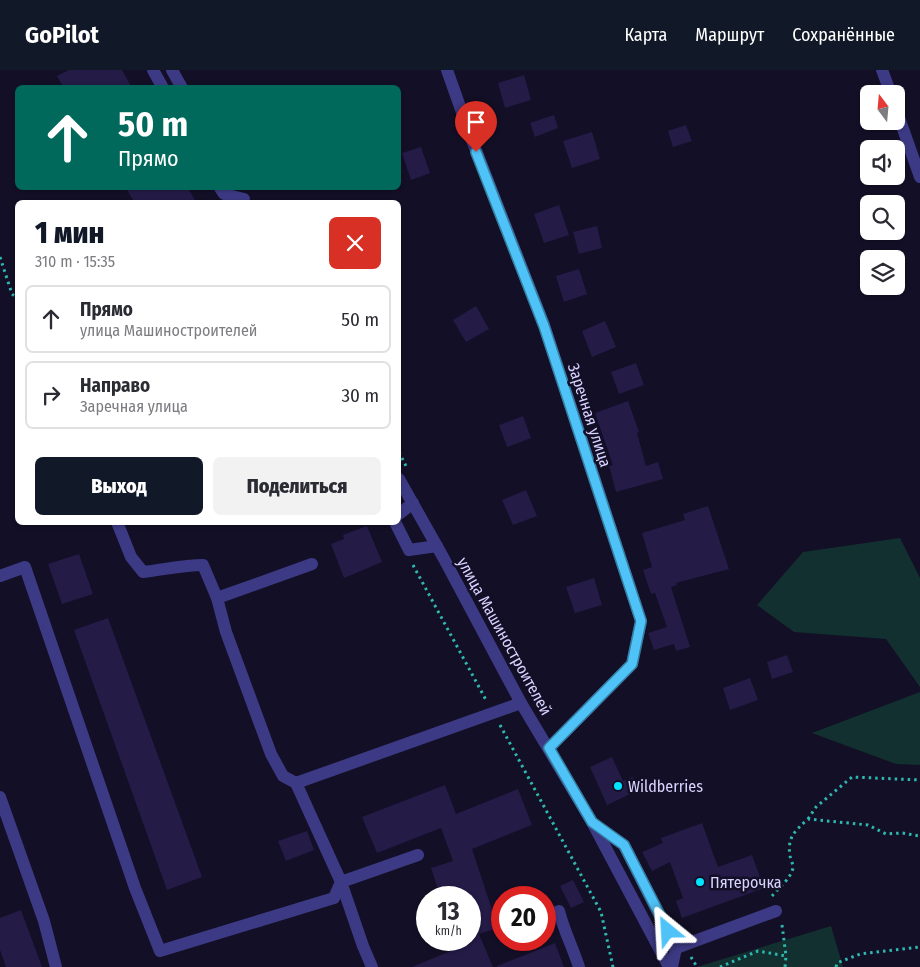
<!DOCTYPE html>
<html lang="ru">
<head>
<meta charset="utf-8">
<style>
	:root { --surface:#fff; --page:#f2f2f3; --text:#2b2b33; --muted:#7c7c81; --line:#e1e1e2; --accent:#111827 }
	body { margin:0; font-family:"Fira Sans Condensed",sans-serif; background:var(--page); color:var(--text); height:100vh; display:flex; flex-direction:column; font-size:19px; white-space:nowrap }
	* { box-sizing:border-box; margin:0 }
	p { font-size:16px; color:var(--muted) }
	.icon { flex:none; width:28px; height:28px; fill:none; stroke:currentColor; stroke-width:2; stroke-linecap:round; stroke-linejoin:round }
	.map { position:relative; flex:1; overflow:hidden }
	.sheet { position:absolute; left:15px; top:130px; width:386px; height:325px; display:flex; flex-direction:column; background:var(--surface); border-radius:8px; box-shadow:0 1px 4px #0004 }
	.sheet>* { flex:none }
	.top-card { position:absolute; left:15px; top:15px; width:386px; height:105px; border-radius:8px; box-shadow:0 1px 4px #0004; background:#00695c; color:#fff; overflow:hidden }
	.needle { width:32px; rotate:344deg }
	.buttons { position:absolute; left:860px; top:15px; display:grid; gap:10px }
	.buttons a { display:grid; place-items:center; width:45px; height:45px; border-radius:8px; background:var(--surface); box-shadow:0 1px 4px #0004; font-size:25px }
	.speed { position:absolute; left:416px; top:816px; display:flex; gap:10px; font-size:25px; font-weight:700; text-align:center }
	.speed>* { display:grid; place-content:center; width:65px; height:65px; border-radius:50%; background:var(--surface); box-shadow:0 1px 4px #0004; line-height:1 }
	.speed small { font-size:12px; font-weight:400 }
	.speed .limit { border:8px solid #d22; background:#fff; color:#111 }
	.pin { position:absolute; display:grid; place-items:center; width:42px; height:42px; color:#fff; margin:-51px -21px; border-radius:50% 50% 50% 0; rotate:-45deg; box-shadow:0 0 5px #0007 }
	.pin .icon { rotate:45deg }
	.me { position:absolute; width:55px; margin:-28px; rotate:333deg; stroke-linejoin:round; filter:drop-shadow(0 0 4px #0008) }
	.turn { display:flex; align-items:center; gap:18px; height:105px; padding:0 20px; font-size:22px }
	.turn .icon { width:65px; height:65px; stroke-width:2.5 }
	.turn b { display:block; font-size:35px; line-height:42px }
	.round { display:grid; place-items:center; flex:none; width:52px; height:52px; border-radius:8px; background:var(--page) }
	.summary { display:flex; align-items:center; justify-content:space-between; height:85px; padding:0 20px }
	h1 { font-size:30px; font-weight:800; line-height:38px; color:var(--accent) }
	.action { display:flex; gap:10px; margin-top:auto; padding:10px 20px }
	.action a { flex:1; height:58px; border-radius:8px; background:var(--accent); color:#fff; font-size:20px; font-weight:800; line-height:58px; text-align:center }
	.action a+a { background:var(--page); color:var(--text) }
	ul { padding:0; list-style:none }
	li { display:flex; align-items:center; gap:15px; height:68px; margin:0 10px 8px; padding:0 10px; border:2px solid var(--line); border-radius:8px }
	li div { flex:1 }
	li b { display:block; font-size:19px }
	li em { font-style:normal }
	header { display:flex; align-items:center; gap:30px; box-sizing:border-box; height:70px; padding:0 25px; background:var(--accent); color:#fff }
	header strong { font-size:24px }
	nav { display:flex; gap:28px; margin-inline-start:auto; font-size:18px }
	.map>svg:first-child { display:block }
	.green { fill:#12302f }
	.building { fill:#241b47 }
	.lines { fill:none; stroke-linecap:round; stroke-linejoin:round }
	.path { stroke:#2fb8b0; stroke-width:3; stroke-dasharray:2.5 4; stroke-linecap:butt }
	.minor { stroke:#3d3a85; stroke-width:12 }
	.route-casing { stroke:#337fa1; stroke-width:12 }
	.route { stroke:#4fc3f7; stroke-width:9 }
	.poi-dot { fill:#00e5ff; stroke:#130f26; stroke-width:2 }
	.labels { text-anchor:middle; stroke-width:5; stroke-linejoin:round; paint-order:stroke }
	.street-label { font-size:16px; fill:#d9d4ff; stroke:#130f26 }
	.poi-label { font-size:16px; fill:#d9d4ff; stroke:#130f26; text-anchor:start }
</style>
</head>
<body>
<header>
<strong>GoPilot</strong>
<nav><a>Карта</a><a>Маршрут</a><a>Сохранённые</a></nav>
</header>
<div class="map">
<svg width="920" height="897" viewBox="0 0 920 897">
	<rect width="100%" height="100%" fill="#130f26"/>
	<g class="green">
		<polygon points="900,468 920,508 920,617 886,569 794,562 757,535 803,482"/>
		<polygon points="920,622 920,695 896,694 812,663"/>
		<polygon points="831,856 843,897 696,897 697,897"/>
	</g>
	<g class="building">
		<polygon points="69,0 122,0 132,18 64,18 57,6"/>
		<polygon points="524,5 531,30 505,38 498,13"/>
		<polygon points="554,45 558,58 535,67 530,53"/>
		<polygon points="686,55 692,71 673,77 668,61"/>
		<polygon points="592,62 600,89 572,98 563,71"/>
		<polygon points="421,77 430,103 411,110 402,83"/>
		<polygon points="126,118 188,118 196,132 134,132"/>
		<polygon points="559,135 569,165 544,173 534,144"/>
		<polygon points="597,156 602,178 579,184 573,162"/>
		<polygon points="579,199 587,224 564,232 556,206"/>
		<polygon points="476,236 489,259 466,272 453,250"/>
		<polygon points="605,251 616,277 592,287 582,261"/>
		<polygon points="636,293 644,315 619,324 611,302"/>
		<polygon points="628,331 639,362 637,363 646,396 658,392 663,409 616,422 609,396 613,395 595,343"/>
		<polygon points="523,346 531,368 507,377 499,355"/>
		<polygon points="526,420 537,446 513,455 502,430"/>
		<polygon points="708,436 729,499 676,513 677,515 671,517 690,577 676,581 674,574 654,580 648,563 667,557 655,523 651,524 643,500 652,497 642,463 685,450 683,444"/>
		<polygon points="367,456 382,492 344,508 331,474 344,469 343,465"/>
		<polygon points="79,484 93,524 62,534 48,494"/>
		<polygon points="594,508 602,535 575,543 566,517"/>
		<polygon points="108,548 202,807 167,820 74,560"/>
		<polygon points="787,585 793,602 772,609 767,592"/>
		<polygon points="750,608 758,630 730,640 723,618"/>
		<polygon points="612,687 623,711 633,707 639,720 607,735 590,697"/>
		<polygon points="445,715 456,744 518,719 532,755 472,779 498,858 479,864 493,897 412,897 458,878 455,870 470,870 470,828 441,828 431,798 453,791 441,758 377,783 362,747"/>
		<polygon points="702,753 718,797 752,785 764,818 682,848 676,831 683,828 670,792 652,801 642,782 663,773 661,768"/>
		<polygon points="307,761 314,780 286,791 278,771"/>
		<polygon points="573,810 584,832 571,838 560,816"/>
		<polygon points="21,840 42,897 6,897 0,880 0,848"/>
		<polygon points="555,873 564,897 497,897 497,896"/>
	</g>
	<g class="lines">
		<g class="path">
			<polyline points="0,187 12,224 18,229"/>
			<polyline points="399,382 406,396"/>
			<polyline points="413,495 486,630"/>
			<polyline points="500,655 601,842 613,897"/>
			<polyline points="808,749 816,737 852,707 920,710"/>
			<path d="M772 826C779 818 791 808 793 798 793 794 791 790 790 786 787 767 795 761 808 749L868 755 886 764 902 763 920 766"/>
			<polyline points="782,855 786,886"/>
			<polyline points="691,887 697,897"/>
			<polyline points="720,897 758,881 786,886 785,897"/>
			<polyline points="836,897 837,893 860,884 920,877"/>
		</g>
		<g class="minor">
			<polyline points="153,0 163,18"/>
			<polyline points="172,0 182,18"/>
			<polyline points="447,0 470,65 544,255 641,551 632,594 549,678"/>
			<polyline points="882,0 891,24"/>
			<polyline points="896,39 920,107"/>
			<polyline points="220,118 224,124 244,129"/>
			<polyline points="399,409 443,487 521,633 592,752 669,897"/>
			<polyline points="399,444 413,433"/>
			<path d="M117 452 131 487 143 502C163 500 182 495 203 495L217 528 226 562 271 684 283 706 296 713"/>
			<polyline points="395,452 409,480 437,476"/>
			<polyline points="0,506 25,497 135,818 160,881 334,828 341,812 296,713 521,633"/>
			<polyline points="217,528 312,494"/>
			<polyline points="0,727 44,851 56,897"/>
			<polyline points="593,754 624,775 676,878 672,897"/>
			<path d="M545 847 559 841C564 861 573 878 579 897"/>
			<polyline points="676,878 776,841"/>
			<polyline points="372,897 363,876 341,812 418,785"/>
		</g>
	</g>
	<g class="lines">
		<defs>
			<polyline id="route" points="476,82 544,256 641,551 632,594 549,678 592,752 624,775 668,861"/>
		</defs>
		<use href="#route" class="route-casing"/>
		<use href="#route" class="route"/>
	</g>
	<g class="poi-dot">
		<circle cx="618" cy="716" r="5"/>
		<circle cx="700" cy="812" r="5"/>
	</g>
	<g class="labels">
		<g class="street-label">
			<text transform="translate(590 345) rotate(72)" y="6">Заречная улица</text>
			<text transform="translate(505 566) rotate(61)" y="6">улица Машиностроителей</text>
		</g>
		<g class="poi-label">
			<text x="628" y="722">Wildberries</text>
			<text x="710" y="818">Пятерочка</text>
		</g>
	</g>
</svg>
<div class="buttons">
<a><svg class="needle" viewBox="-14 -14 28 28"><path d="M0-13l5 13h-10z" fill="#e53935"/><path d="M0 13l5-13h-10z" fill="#7c7c81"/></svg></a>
<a><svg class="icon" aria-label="sound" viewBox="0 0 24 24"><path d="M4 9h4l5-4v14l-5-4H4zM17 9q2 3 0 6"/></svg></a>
<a><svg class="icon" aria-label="search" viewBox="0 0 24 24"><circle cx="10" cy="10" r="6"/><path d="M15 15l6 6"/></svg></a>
<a><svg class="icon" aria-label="layers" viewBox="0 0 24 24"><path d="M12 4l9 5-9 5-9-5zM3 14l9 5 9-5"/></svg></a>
</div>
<div class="speed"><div>13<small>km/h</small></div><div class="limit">20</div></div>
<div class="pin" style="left:476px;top:82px;background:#d93025"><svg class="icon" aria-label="arrive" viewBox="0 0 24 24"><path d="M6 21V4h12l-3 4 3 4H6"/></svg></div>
<svg class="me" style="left:668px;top:861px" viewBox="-20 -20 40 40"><path d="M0-17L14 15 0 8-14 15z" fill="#4fc3f7" stroke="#fff" stroke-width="4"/></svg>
<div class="top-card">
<div class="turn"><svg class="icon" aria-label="ahead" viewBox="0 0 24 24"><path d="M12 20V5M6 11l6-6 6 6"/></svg><div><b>50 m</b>Прямо</div></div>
</div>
<section class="sheet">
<div class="summary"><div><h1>1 мин</h1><p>310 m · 15:35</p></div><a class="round" style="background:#d93025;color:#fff"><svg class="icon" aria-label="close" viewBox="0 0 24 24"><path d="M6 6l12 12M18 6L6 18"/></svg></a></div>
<ul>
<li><svg class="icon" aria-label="ahead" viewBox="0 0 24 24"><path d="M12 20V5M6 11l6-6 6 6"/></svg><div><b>Прямо</b><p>улица Машиностроителей</p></div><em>50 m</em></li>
<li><svg class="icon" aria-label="right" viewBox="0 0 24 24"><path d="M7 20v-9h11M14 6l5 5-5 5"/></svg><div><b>Направо</b><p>Заречная улица</p></div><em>30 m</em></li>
</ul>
<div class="action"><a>Выход</a><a>Поделиться</a></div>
</section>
</div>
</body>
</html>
